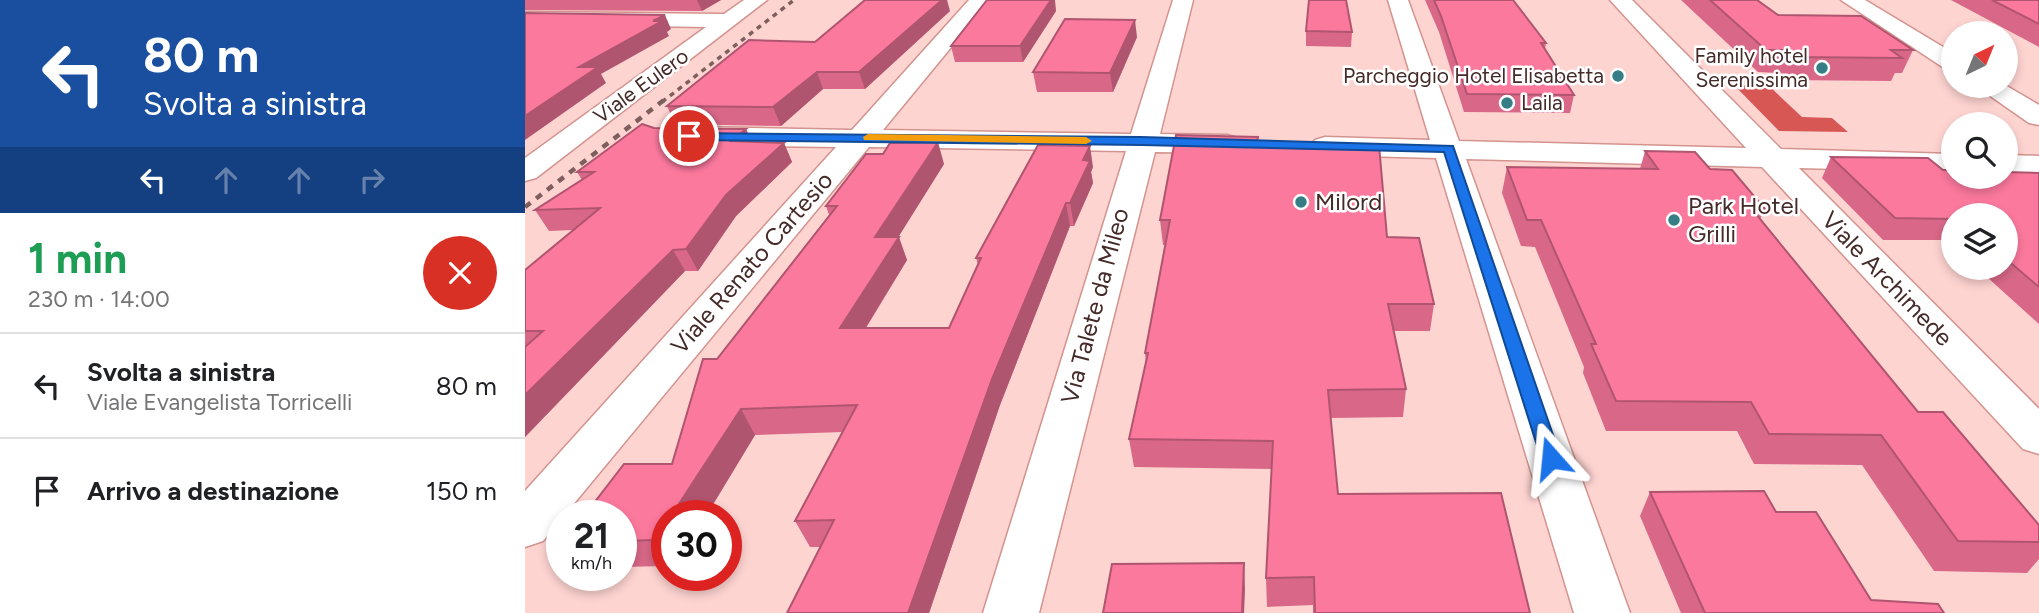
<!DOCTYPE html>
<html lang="it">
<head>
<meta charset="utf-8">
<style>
	:root { --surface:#fff; --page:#f2f2f2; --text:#202124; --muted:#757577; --line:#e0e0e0 }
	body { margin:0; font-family:Figtree,sans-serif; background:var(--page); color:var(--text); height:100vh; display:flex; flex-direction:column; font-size:26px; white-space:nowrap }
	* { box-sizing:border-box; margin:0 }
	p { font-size:23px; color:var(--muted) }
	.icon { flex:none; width:38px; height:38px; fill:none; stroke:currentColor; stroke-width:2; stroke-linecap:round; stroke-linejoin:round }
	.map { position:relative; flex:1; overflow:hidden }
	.drawer { display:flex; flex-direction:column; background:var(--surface); width:525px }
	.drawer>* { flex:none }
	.banner { background:#1a4fa0; color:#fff; overflow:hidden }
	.needle { width:46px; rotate:43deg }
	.fabs { position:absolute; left:1416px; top:21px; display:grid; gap:14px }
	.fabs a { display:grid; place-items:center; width:77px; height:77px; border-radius:50%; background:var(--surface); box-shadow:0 4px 10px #0003; font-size:35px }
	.speed { position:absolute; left:21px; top:500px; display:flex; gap:14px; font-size:35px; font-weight:700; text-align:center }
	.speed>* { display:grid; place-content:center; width:91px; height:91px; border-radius:50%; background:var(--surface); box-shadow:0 4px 10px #0003; line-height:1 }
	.speed small { font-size:18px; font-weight:400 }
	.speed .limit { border:10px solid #d22; background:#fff; color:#111 }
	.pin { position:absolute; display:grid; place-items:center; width:60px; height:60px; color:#fff; margin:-30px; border:4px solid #fff; border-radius:50%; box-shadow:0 2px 7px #0007 }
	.me { position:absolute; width:77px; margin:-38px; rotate:342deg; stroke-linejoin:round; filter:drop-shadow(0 0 5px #0008) }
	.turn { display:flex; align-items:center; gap:24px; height:147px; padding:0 28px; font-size:32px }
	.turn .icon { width:91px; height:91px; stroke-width:2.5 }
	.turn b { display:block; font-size:49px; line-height:60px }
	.lanes { display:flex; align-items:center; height:66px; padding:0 28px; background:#0003; justify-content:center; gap:35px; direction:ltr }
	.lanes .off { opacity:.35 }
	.round { display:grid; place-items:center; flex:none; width:74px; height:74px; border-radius:37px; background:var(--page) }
	.overview { display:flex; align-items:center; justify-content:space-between; height:119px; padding:0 28px }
	h1 { font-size:42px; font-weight:700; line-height:52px; color:#1e9e55 }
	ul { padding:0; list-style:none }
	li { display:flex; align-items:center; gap:21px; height:105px; padding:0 28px; border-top:2px solid var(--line) }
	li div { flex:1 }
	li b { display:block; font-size:26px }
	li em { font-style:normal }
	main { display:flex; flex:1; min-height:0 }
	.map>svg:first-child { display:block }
	.water { fill:#d75754 }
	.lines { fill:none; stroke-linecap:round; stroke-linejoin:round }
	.street-casing { stroke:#d3938e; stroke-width:3 }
	.street { fill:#fff; fill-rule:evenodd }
	.rail-far1 { stroke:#7e5f5d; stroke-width:3.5; stroke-dasharray:5 5; stroke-linecap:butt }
	.rail { stroke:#7e5f5d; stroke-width:4.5; stroke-dasharray:7 7; stroke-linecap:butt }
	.wall { fill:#d96888 }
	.shaded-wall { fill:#b0556f }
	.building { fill:#fc799e; stroke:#b0556f; stroke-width:2 }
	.route { fill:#1a73e8; stroke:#114b97; stroke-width:2 }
	.slow { fill:#f59e0b }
	.poi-dot { fill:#367e85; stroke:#fff; stroke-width:2.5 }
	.labels { text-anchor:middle; stroke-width:5; stroke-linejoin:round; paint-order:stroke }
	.far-poi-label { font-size:21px; fill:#442a28; stroke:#fff; text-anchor:end }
	.far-street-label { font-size:21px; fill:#442a28; stroke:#fff }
	.poi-label { font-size:24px; fill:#442a28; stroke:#fff; text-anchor:start }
	.street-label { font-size:24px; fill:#442a28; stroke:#fff }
</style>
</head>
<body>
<main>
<section class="drawer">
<div class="banner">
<div class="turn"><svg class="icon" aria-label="left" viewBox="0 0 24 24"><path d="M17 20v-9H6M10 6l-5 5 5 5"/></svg><div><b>80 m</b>Svolta a sinistra</div></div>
<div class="lanes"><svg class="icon" aria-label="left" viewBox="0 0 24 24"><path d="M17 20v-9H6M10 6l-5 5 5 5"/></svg><svg class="icon off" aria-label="ahead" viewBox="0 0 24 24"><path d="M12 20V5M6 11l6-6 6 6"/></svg><svg class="icon off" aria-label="ahead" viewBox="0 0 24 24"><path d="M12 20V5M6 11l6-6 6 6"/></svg><svg class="icon off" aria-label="right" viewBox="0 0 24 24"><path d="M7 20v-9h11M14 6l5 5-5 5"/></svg></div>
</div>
<div class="overview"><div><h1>1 min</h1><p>230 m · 14:00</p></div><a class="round" style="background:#d93025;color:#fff"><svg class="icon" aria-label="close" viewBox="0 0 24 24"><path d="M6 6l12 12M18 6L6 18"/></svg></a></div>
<ul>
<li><svg class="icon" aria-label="left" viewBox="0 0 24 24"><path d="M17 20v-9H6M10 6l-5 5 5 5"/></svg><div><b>Svolta a sinistra</b><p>Viale Evangelista Torricelli</p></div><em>80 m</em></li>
<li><svg class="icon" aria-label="arrive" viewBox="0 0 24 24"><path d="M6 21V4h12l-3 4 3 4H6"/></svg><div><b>Arrivo a destinazione</b></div><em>150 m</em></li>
</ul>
</section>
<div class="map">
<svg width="1514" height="613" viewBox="0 0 1514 613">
	<rect width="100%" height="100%" fill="#fed4d1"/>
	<polygon class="water" points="1209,85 1243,85 1277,117 1307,118 1323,132 1254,131"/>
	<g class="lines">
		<defs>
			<g id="street">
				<polygon points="219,0 242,0 11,178 0,181 0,158 181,27 0,24 0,12 199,14"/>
				<polygon points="444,0 465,0 358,130 606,134 648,0 668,0 635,134 702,135 712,138 716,144 712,150 702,153 630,152 514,613 458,613 601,151 344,147 18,541 0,547 0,491 311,147 174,145 164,142 160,136 164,130 174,127 327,130"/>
				<polygon points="863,0 883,0 934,141 1221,148 1085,0 1107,0 1256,149 1428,154 1428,172 1274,168 1514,409 1514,454 1498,449 1237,167 941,159 1105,613 1049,613 911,158 800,155 790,152 785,146 790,140 800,137 905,140"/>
				<polygon points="1316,0 1340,0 1428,53 1428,70 1419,68"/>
				<polygon points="1480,85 1514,105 1514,125 1504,123 1451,86"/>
				<polygon points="1480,155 1514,156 1514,174 1480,173"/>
			</g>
		</defs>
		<use href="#street" class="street-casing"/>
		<use href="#street" class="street"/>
		<polyline class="rail-far1" points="137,102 269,0"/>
		<polyline class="rail" points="0,207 139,100"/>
	</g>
	<g class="wall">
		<polygon points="0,0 196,0 177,11 0,10"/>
		<polygon points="900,0 988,0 1021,43 1020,49 1049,95 1045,113 939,112 914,32"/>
		<polygon points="1156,0 1232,0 1253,15 1388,50 1377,73 1370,73 1366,81 1260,80 1252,73 1233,72"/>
		<polygon points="1426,0 1514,0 1514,47"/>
		<polygon points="425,11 340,89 298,89 256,126 150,124 142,106 290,42"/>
		<polygon points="531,11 498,62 430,62 426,46"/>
		<polygon points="781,31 827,32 826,47 781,46"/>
		<polygon points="612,37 588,92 512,92 508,72"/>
		<polygon points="129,128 221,129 227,142 259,143 267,162 211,216 173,271 160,271 0,437 0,270 48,230 24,231 10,210 57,180 52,172"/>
		<polygon points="733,142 862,237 909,304 905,331 869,331 881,389 878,417 806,418 813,494 1005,613 788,613 788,605 742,607 741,578 747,469 609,467 604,439 621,363 620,353 640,245 638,245 635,220"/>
		<polygon points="1120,151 1185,169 1240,209 1235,219 1393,412 1514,542 1514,559 1502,573 1409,571 1337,465 1229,464 1212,431 1081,431 1058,373 1059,367 1010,247 996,246 977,193 982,167 1115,169"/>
		<polygon points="1306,157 1418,170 1514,173 1514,324 1452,268 1480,268 1480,215 1428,215 1428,246 1422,240 1358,240 1297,178"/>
		<polygon points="419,164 373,237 382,260 341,328 424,328 453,265 451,258 568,167 566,172 568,183 549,226 545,226 475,405 404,613 262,613 296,547 285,547 270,521 318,432 230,435 181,516 142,516 142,566 96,567 96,516 147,464 192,359 304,215 301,206"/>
		<polygon points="1125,492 1251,512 1346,600 1419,613 1156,613 1115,516"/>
	</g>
	<g class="shaded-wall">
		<polygon points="172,0 196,0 177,11"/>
		<polygon points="417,0 422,0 425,11 340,89 334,72"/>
		<polygon points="526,0 530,0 531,11 498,62 495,46"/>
		<polygon points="140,15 146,29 142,32 144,36 76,74 81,83 0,140 0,116 54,67"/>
		<polygon points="610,20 612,37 588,92 585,73"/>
		<polygon points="292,72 298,89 256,126 248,107"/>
		<polygon points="221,129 229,148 206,141"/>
		<polygon points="413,142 419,164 359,260 350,237"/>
		<polygon points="259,143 267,162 211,216 173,271 161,249 201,195"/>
		<polygon points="565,146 568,167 566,172 568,183 549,226 545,203 558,160"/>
		<polygon points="541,203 545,226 475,405 404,613 383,613 467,379"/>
		<polygon points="374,237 382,260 325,353 315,328"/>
		<polygon points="148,250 160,271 0,437 0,395"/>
		<polygon points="216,409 230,435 181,516 146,516"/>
		<polygon points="142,523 142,555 131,540"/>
		<polygon points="719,563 720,590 719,613 717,613"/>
	</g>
	<g class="building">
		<polygon points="340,0 417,0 334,72 292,72 248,107 142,106 224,40 290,42"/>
		<polygon points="462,0 526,0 495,46 426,46"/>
		<polygon points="784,0 821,0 827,32 781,31"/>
		<polygon points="909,0 988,0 1021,43 1016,43 1049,95 942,94 916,16"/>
		<polygon points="1185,0 1232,0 1253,15 1336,16 1388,50 1366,50 1377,58 1269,57 1261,50 1241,50"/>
		<polygon points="1467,0 1514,0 1514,24"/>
		<polygon points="0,13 140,15 128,21 137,21 54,67 73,67 0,116"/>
		<polygon points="540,19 610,20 585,73 508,72"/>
		<polygon points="117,124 129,128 221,129 206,141 259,143 201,195 161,249 148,250 0,395 0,347 18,331 0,331 0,270 75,208 10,210 69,172 52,172"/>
		<polygon points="651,135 733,137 732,142 854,145 862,237 894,238 909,304 863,304 881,389 803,390 813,494 976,493 1005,613 790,613 789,577 741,578 748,441 604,439 623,353 620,353 645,220 635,220"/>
		<polygon points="413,142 350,237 374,237 315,328 424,328 456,258 451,258 513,145 565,146 558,160 565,161 545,203 541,203 467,379 383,613 262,613 309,520 270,521 332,405 216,409 146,516 142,516 142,523 131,540 96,541 96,516 59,516 99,464 147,464 178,359 192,359 312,206 301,206 341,154 358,154 365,143"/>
		<polygon points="1120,151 1170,152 1185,169 1207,170 1240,209 1226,208 1393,412 1418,412 1514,525 1514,542 1433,541 1356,435 1244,434 1226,402 1091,401 1066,344 1071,344 1016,220 1002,220 982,167 1133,169"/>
		<polygon points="1306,157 1403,158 1418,170 1428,170 1428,177 1480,177 1480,172 1514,173 1514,287 1480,258 1480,215 1428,215 1428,219 1370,218"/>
		<polygon points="1239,491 1251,512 1291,512 1346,600 1413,604 1419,613 1180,613 1125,492"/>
		<polygon points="719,563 717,613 578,613 587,564"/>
	</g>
	<polygon class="route" points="160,133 616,137 928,146 1036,458 1033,464 1019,464 1016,458 919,152 616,145 164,140 160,138"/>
	<polygon class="slow" points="343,134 561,137 567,141 561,144 339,140 338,137"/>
	<g class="poi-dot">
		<circle cx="1297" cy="68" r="7"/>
		<circle cx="1093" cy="76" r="7"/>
		<circle cx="982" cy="103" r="7"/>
		<circle cx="776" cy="202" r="7"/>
		<circle cx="1149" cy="220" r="7"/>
	</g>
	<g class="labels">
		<g class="far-poi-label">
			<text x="1283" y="63">Family hotel<tspan x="1283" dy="24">Serenissima</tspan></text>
			<text x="1079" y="83">Parcheggio Hotel Elisabetta</text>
			<text x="996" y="110" text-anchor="start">Laila</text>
		</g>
		<g class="far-street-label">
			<text transform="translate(116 86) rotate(-36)" y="7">Viale Eulero</text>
		</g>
		<g class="poi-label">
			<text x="790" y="210">Milord</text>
			<text x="1163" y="214">Park Hotel<tspan x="1163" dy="28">Grilli</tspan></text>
		</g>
		<g class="street-label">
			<text transform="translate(227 263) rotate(-49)" y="8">Viale Renato Cartesio</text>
			<text transform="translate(1362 279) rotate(46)" y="8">Viale Archimede</text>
			<text transform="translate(570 306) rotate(-75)" y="8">Via Talete da Mileo</text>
		</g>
	</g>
</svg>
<div class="fabs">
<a><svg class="needle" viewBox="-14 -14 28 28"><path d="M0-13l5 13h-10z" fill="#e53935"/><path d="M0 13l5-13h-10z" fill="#757577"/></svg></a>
<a><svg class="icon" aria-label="search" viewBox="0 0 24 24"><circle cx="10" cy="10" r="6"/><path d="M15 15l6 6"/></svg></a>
<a><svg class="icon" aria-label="layers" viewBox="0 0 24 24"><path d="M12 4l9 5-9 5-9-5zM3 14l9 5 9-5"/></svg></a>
</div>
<div class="speed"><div>21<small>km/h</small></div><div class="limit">30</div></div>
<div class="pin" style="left:164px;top:136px;background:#d93025"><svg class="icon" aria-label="arrive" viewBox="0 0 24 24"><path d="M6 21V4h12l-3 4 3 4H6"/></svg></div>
<svg class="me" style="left:1026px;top:458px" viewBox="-20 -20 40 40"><path d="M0-17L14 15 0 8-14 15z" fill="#1a73e8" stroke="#fff" stroke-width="4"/></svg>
</div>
</main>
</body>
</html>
